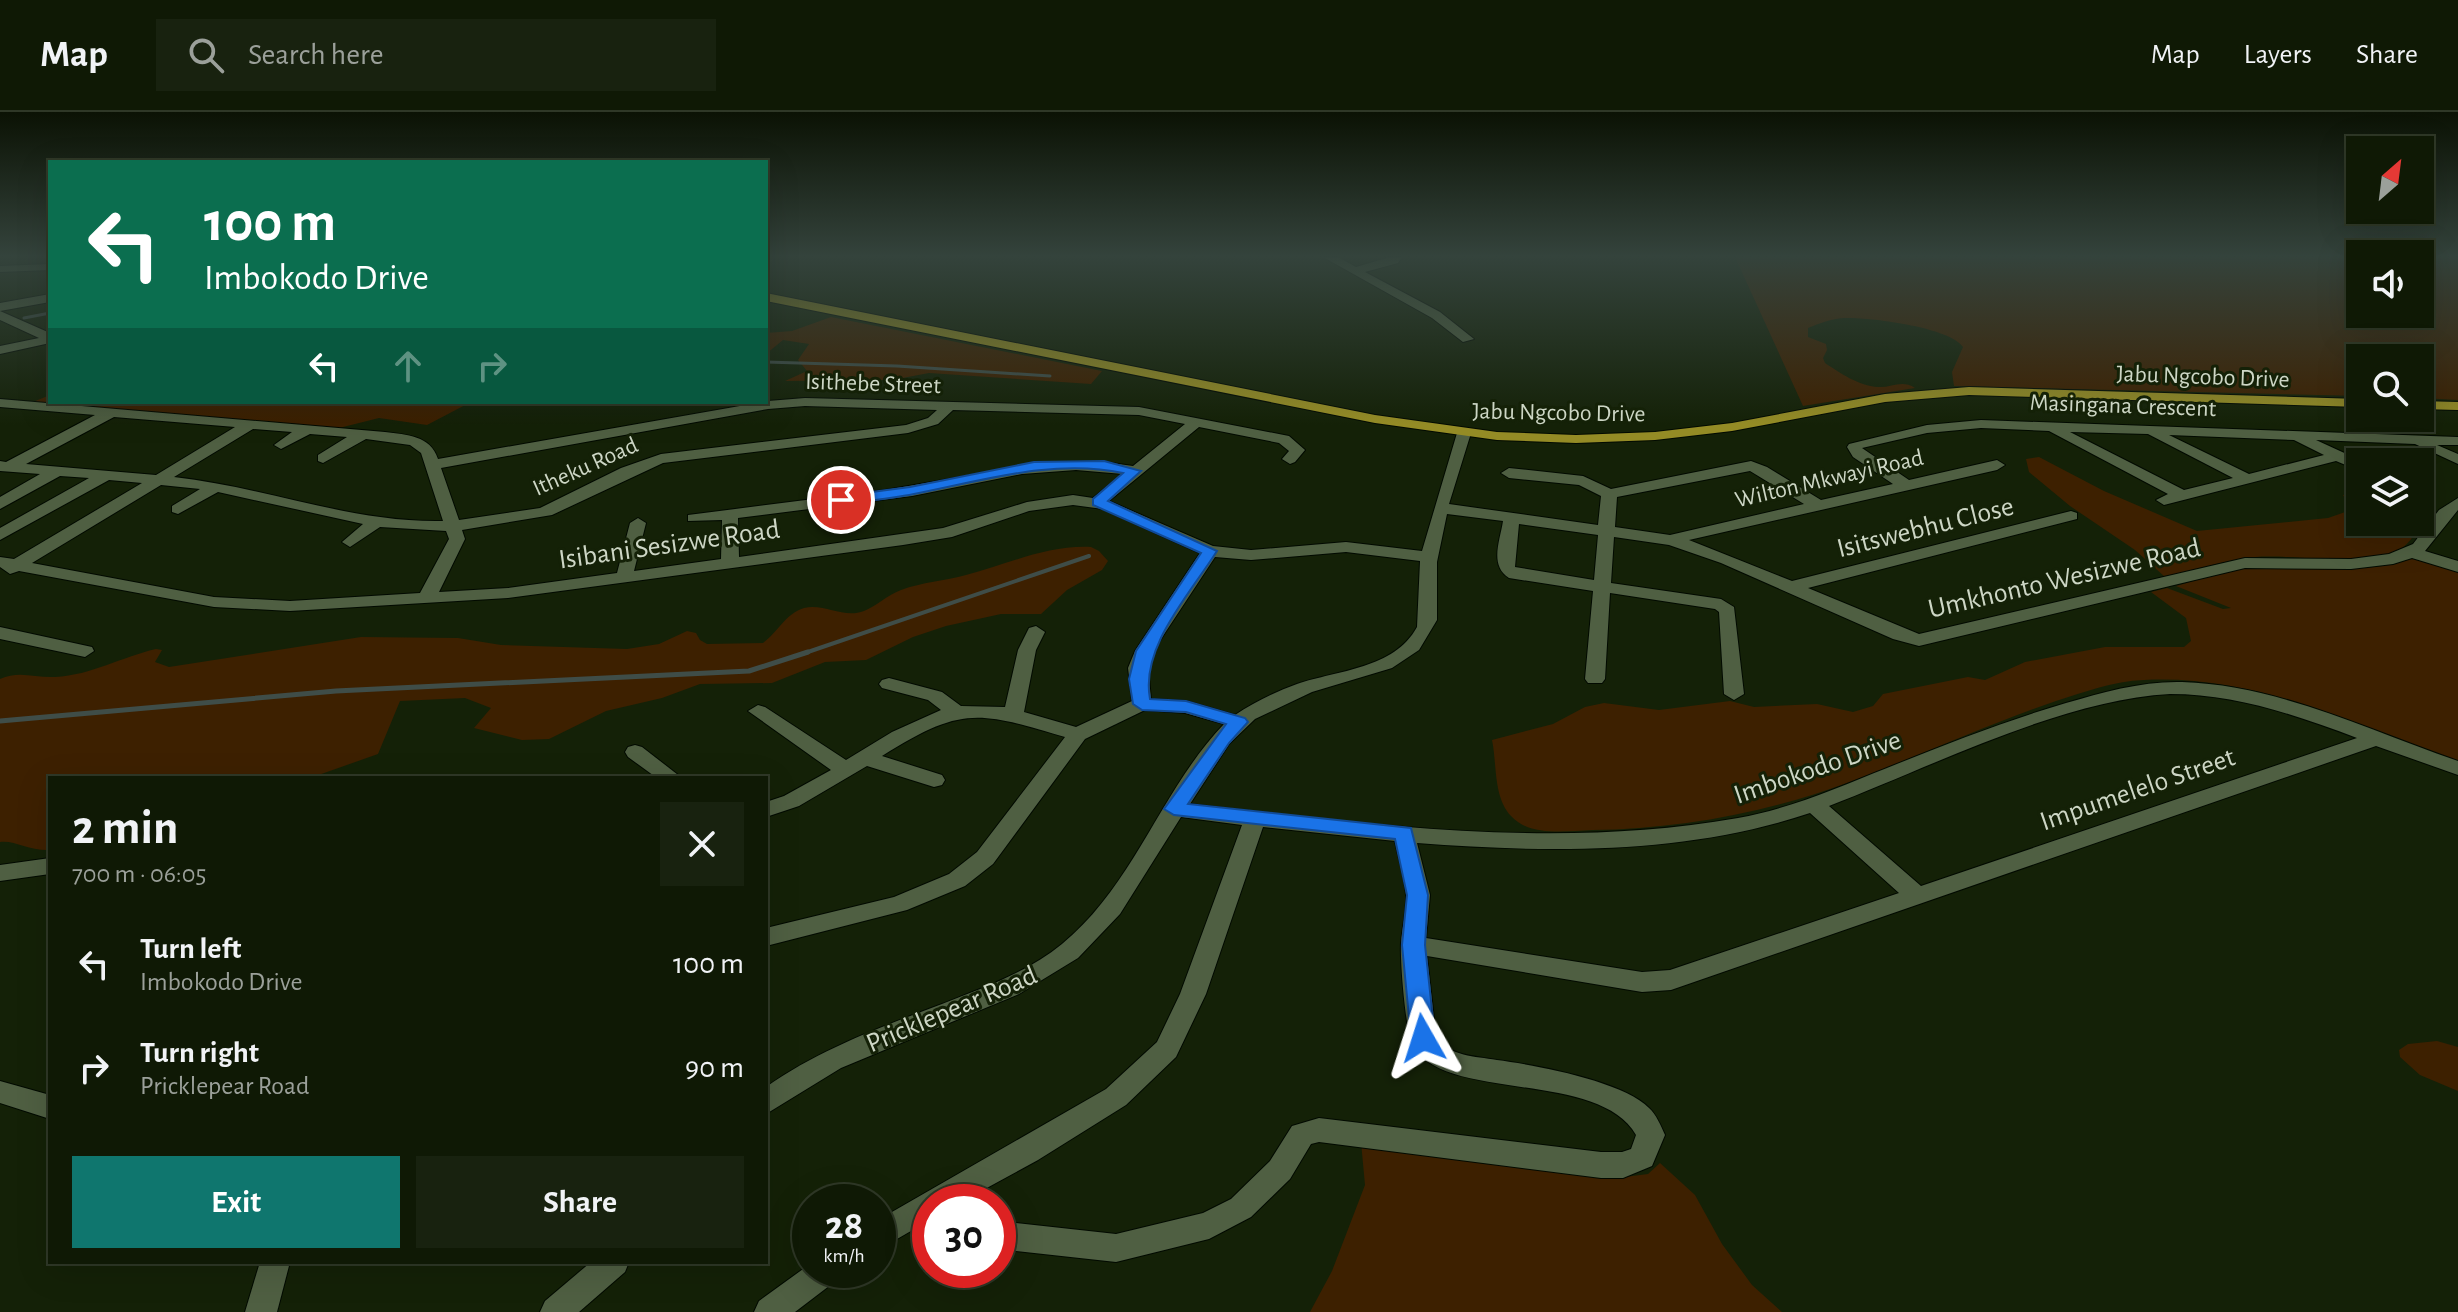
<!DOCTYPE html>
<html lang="en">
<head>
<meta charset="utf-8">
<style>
	:root { --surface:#0f1905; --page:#18220f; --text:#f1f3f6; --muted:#9ba09a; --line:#2f3827; --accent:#0f766e }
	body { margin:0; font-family:"Alegreya Sans",sans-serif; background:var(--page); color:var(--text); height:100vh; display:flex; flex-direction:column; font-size:30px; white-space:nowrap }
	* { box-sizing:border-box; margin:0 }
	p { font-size:26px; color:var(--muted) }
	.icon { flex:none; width:44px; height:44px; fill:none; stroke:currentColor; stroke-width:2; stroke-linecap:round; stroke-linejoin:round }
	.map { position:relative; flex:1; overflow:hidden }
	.panel { position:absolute; left:48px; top:664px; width:720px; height:488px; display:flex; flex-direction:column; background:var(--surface); border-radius:0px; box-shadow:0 8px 32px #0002,0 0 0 2px var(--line) }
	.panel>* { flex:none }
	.banner { position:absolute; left:48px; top:48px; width:720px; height:244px; border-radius:0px; box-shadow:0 8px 32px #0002,0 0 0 2px var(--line); background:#0b6e4f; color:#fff; overflow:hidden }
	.needle { width:52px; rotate:28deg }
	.controls { position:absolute; left:2346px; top:24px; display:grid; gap:16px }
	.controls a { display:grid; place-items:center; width:88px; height:88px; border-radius:0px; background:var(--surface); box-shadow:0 8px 32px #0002,0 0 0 2px var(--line); font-size:40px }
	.speed { position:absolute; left:792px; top:1072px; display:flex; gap:16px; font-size:40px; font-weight:700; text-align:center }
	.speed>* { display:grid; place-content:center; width:104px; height:104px; border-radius:50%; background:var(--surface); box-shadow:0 8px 32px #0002,0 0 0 2px var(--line); line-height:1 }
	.speed small { font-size:20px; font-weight:400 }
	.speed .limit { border:12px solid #d22; background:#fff; color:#111 }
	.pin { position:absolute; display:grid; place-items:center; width:68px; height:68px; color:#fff; margin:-34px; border:4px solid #fff; border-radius:50%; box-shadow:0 2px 8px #0007 }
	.me { position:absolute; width:88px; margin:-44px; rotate:354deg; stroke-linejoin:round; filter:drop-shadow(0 0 6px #0008) }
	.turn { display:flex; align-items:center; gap:28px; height:168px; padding:0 24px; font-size:36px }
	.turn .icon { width:104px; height:104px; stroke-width:2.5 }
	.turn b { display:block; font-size:56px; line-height:68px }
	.lanes { display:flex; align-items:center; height:76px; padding:0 24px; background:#0003; justify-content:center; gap:40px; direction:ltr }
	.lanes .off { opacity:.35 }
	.round { display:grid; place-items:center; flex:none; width:84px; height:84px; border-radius:0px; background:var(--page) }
	.summary { display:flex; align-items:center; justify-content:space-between; height:136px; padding:0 24px }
	h1 { font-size:48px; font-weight:700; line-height:60px }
	.action { display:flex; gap:16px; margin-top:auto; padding:16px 24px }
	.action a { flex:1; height:92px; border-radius:0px; background:var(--accent); color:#fff; font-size:32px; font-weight:700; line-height:92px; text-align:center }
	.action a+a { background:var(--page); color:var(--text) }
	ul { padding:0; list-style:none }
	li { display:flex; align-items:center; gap:24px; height:104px; padding:0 24px }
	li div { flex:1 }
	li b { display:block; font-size:30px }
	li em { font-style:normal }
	header { display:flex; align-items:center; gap:48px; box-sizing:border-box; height:112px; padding:0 40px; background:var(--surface); border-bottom:2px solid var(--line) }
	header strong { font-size:38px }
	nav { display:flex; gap:44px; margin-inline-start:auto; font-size:28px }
	.search { width:560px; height:72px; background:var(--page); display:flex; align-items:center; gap:20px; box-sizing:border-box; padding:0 28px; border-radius:0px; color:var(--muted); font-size:30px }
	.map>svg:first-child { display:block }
	.green { fill:#3d2000 }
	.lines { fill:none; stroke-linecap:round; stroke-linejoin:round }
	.stream-far2 { stroke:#3f4d48; stroke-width:3 }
	.stream-far1 { stroke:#3f4d48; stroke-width:4 }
	.stream { stroke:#3f4d48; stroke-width:5 }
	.minor-casing { stroke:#020a00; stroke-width:2 }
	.major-casing { stroke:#020a00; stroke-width:2 }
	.minor { fill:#4f5f42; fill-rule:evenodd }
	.major { fill:#948b25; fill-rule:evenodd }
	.route { fill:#1a73e8; stroke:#114b97; stroke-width:2 }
	.labels { text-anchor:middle; stroke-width:6; stroke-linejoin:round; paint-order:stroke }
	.far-street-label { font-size:24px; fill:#cdd6c5; stroke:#142107 }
	.street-label { font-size:28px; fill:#cdd6c5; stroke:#142107 }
</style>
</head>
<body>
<header>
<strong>Map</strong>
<div class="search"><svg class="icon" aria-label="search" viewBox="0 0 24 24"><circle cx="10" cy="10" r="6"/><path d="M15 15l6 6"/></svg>Search here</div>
<nav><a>Map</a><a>Layers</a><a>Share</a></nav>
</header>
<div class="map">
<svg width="2458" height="1200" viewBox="0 0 2458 1200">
	<rect width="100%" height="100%" fill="#142107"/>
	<g class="green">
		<path d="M1735 145H2360V202H2420V145H2458V288L2420 286V246H2360V284L1954 274 1952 260 1963 235C1950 215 1868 205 1844 206 1831 207 1820 211 1808 216V225L1826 232 1827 238 1823 246 1825 251C1840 261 1859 274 1878 275 1891 276 1902 267 1915 276L1803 294Z"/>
		<polygon points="831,205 1102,259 1091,272 929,261 892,268 785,269 807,259 798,248 809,232 783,228 766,242 766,221 792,219"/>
		<polygon points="50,283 50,290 471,290 427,313 379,306 335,317 33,290"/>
		<path d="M2039 345 2104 379 2197 419 2328 406 2351 398 2343 383 2360 379V410H2420V392L2430 396C2419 411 2415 430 2397 439 2368 456 2292 442 2256 445 2225 448 2195 458 2165 465L2135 438 2070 394 2029 360 2026 347Z"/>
		<path d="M1091 435 1099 439 1108 449 1102 458 1067 478 1041 502H1001L946 514 913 525 866 548 825 550 772 571 700 572 662 586 606 599 549 627 522 628 474 616 491 596 465 586 400 589 378 642 310 666H50V738C29 739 15 728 0 730V567C19 558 35 566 55 565 92 563 121 545 156 537L162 538 155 550 169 555 361 525 458 526 501 533 627 537 659 532 687 519 696 521 700 528 707 532 763 531C778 520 785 502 804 496 825 491 843 507 864 499 877 494 887 483 901 478 922 470 945 469 966 463 1008 452 1047 433 1091 435Z"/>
		<path d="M2417 444 2458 460V652C2359 612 2253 562 2144 568 2113 569 2085 580 2056 589 1985 613 1917 645 1847 671 1766 701 1678 717 1592 718 1566 719 1530 725 1511 704 1493 685 1497 651 1492 628L1553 612 1585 595 1604 591 1659 598 1730 589 1754 595 1817 592 1853 600 1873 594 1883 582 1968 565 1985 568 2025 550 2105 535H2184L2191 529 2186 506 2151 480 2167 476 2223 497 2231 496 2176 474C2201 467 2228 457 2255 455 2306 451 2368 466 2417 444Z"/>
		<polygon points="2437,929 2458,935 2458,979 2420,963 2400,945 2399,938 2408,932"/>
		<polygon points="1361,1030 1617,1066 1648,1062 1660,1051 1695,1083 1722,1132 1752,1173 1782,1200 1310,1200 1332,1159 1365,1073"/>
	</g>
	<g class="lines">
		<g class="stream-far2">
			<polyline points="24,206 50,201"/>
			<polyline points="766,250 897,254 1050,264"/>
		</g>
		<polyline class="stream-far1" points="802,542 1089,444"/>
		<polyline class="stream" points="0,609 336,579 749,559 808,540"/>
		<defs>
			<g id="minor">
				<polygon points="1323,145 1338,145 1356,155 1390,145 1402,145 1398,151 1365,160 1440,200 1474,227 1463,230 1432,206"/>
				<polygon points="50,152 50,158 0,160 0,154"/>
				<polygon points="50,182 50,190 0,199 0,191"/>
				<polygon points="0,199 50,221 50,231 0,242 0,234 39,226 0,208"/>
				<path d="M805 286 1139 295 1289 324 1305 338 1295 350 1290 352 1282 347 1289 339 1279 331 1199 315 1109 389 1213 434 1251 438 1346 430 1422 439 1457 321 1464 317 1471 321 1449 392 1598 413 1601 384 1579 373 1509 366 1501 361 1509 356 1583 364 1611 377 1751 349 1767 355 1821 388 1893 372 1853 345 1847 335 1849 332 1927 313 1981 308 2458 325V333H2437L2458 342V352L2415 332 2316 328 2364 350H2360V359L2336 349 2164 393 2156 388 2168 382 2049 319 1981 316 1927 321 1862 336 1909 368 1997 348 2005 353 1997 358 1689 428 1792 469 2071 399 2077 401V407L1808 476 1919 522 2245 446 2351 447 2389 442 2413 432 2439 398 2458 386V398L2425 439 2458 449V460L2412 446 2393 452 2351 457 2245 456 1919 534 1893 527 1721 451 1669 433 1614 425 1611 471 1721 487 1734 495 1744 582 1734 588 1724 582 1719 500 1715 497 1610 481 1605 567 1602 571H1588L1585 567 1593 479 1509 466C1489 453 1500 429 1503 409L1447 402 1437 450V508L1419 538 1392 556 1312 580 1255 607 1229 632 1190 692C1371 713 1557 738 1738 706 1790 697 1839 675 1887 656 1946 632 2005 609 2066 591 2104 580 2142 569 2182 570 2278 573 2368 618 2458 649V663L2376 634 1671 878 1642 880 1427 844 1436 925C1451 945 1474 944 1497 948 1535 953 1623 969 1649 996 1656 1002 1661 1014 1665 1023L1652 1054 1623 1066H1601L1319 1030 1311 1032 1290 1067 1251 1105 1209 1127 1116 1150 998 1137V1109L1116 1122 1203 1101 1231 1087 1270 1049 1292 1014 1319 1006 1601 1040H1622L1631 1037 1636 1023C1597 955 1434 993 1411 928 1405 910 1400 850 1401 831 1402 815 1407 798 1406 783 1405 765 1398 746 1395 729L1263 715 1206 882 1176 945 1126 993 1038 1048 961 1090H930V1108L878 1138V1108L1106 977 1157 930 1180 882 1242 713 1181 705 1120 802 1078 846 1019 882 841 956 766 1002V975C820 937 881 915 942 892 983 876 1028 860 1062 832 1135 772 1160 679 1224 612L1185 601 1145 598 1085 627 993 752 965 774 907 798 766 834V816L894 785 949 762 977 740 1065 625C977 599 962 594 882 644L942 663 945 668 942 673 934 675 867 654 799 694 766 705V690L784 684 831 658 748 599 758 593 765 595 846 648 892 620 941 598 928 588 882 576 879 572 882 568 889 566 942 580 961 594 1005 595 1018 538 1029 516 1036 514 1045 520 1036 538 1024 600 1076 615 1132 589 1128 556 1135 539 1200 441 1103 397 1073 393 1029 399 952 425 903 433 508 486 290 499 214 495 19 459 10 462 0 455V445L14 447 142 371 109 368 0 428V416L89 366 60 364 0 397V385L40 362 0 359V349L6 350 95 303 0 295V287L385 320C407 323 430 323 438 347L768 289ZM805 294 937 298 928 306 906 313 661 342 621 356 540 396 459 408 441 356 768 297ZM953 298 1139 303 1185 312 1133 354 1104 350H1049L885 378 688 403V409L722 408 721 447 634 459 646 411 638 406 630 411 617 461 508 476 439 480 465 427 462 418 552 403 663 351 908 321 938 312ZM114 305 235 315 156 363 26 352ZM253 317 292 320 274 333 281 337 310 322 347 325 318 343V349L323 351 366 327 410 333 421 341 443 409C352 411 265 375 174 365ZM2070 320 2148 322 2233 366 2184 378ZM2169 323 2294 328 2324 343 2249 362ZM1076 358 1123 362 1093 386 1073 383 1027 390 943 416 739 445 738 406 912 384 1022 362ZM1750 359 1804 392 1670 423 1615 415 1617 385ZM161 373 200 377 172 394V400L178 402 218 380 363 412 342 430 350 435 380 415 446 419 449 427 420 481 290 489 214 485 32 451ZM1519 412 1598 423 1594 468 1515 455ZM1346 440 1420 449 1417 515C1394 557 1338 558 1297 572 1275 580 1254 590 1235 603L1186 589 1151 587 1148 556 1153 539 1215 445 1251 448ZM2170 582C2235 582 2296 603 2357 626L1921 774 1829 694C1931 655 2061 588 2170 582ZM1810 701 1899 781 1670 858 1642 860 1426 826 1430 783 1417 731C1547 741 1685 743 1810 701Z"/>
				<polygon points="0,515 92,535 94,539 85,545 0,527"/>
				<polygon points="635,633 642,635 682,666 657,666 628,645 625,640 628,635"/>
				<polygon points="50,746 50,762 0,769 0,753"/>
				<polygon points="0,969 50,983 50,1007 0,991"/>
				<polygon points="260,1150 290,1150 277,1200 245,1200"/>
				<polygon points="591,1150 629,1150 625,1160 579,1200 540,1200 545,1189"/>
				<polygon points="810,1152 810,1158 841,1158 837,1168 795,1200 754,1200 759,1189"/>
			</g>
			<g id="major">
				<polygon points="766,181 1375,303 1497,320 1576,323 1655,320 1732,311 1885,282 1969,275 2360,287 2360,295 1969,283 1885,290 1732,319 1655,328 1576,331 1497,328 1375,311 766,189"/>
				<polygon points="2420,289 2458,290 2458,298 2420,297"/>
			</g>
		</defs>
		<use href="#minor" class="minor-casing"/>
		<use href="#major" class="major-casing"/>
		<use href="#minor" class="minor"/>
		<use href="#major" class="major"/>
	</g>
	<linearGradient id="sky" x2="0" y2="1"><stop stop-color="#0b1204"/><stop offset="0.46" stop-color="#34433c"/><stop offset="1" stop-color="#34433c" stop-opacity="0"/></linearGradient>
	<rect width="2458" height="313" fill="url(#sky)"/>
	<path class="route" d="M1104 349 1141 359 1108 389 1217 439C1190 482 1140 535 1150 587L1186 589 1245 606 1248 610 1229 631 1188 692 1411 716 1428 783 1425 833 1435 926 1432 933 1423 936 1415 933 1411 926 1402 833 1407 783 1395 727 1174 703 1164 697 1226 612 1186 600 1142 598 1133 592 1129 567 1136 539 1201 441 1093 393V387L1123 361C1054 346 982 369 914 382 890 387 865 389 841 392L833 388 841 384 910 375 1034 350Z"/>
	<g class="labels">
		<g class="far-street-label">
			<text transform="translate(2203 264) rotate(2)" y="8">Jabu Ngcobo Drive</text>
			<text transform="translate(873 271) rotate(2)" y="8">Isithebe Street</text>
			<text transform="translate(2123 293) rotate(2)" y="8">Masingana Crescent</text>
			<text transform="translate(1559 300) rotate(1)" y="8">Jabu Ngcobo Drive</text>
			<text transform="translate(585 354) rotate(-24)" y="8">Itheku Road</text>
			<text transform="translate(1829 366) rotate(-13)" y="8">Wilton Mkwayi Road</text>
		</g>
		<g class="street-label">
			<text transform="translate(1925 414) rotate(-14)" y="10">Isitswebhu Close</text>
			<text transform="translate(669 431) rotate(-8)" y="10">Isibani Sesizwe Road</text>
			<text transform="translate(2064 465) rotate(-13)" y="10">Umkhonto Wesizwe Road</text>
			<text transform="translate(1817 654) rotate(-19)" y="10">Imbokodo Drive</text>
			<text transform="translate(2137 676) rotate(-19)" y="10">Impumelelo Street</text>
			<text transform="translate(951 896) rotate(-23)" y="10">Pricklepear Road</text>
		</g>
	</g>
</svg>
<div class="controls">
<a><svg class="needle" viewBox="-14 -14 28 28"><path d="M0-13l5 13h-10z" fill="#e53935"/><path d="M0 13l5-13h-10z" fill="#9ba09a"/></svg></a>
<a><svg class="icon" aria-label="sound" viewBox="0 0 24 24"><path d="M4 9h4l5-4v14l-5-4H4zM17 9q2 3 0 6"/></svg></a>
<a><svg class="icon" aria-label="search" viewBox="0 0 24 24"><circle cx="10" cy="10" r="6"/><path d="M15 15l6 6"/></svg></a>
<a><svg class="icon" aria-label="layers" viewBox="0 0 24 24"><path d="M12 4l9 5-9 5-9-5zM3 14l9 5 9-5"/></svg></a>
</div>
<div class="speed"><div>28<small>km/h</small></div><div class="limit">30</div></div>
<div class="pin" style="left:841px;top:388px;background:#d93025"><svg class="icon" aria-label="arrive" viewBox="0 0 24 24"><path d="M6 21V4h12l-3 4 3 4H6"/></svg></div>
<svg class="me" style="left:1423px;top:926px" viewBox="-20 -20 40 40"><path d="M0-17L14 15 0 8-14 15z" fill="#1a73e8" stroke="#fff" stroke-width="4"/></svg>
<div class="banner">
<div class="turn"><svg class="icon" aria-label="left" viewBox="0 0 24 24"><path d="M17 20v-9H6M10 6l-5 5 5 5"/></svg><div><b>100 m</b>Imbokodo Drive</div></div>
<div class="lanes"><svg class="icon" aria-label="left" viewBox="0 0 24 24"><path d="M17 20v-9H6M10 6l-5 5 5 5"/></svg><svg class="icon off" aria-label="ahead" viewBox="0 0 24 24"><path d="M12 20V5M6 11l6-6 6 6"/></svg><svg class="icon off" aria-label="right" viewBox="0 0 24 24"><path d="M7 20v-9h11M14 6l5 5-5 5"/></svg></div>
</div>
<section class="panel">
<div class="summary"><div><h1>2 min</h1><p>700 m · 06:05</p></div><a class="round"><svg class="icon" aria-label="close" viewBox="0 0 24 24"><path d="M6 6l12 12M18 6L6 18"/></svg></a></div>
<ul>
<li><svg class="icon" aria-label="left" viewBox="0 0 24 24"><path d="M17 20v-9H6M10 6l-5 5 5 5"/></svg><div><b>Turn left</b><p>Imbokodo Drive</p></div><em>100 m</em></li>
<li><svg class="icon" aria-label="right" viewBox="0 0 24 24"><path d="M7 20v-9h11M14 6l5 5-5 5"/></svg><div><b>Turn right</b><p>Pricklepear Road</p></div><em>90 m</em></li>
</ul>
<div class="action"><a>Exit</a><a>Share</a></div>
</section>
</div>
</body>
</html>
